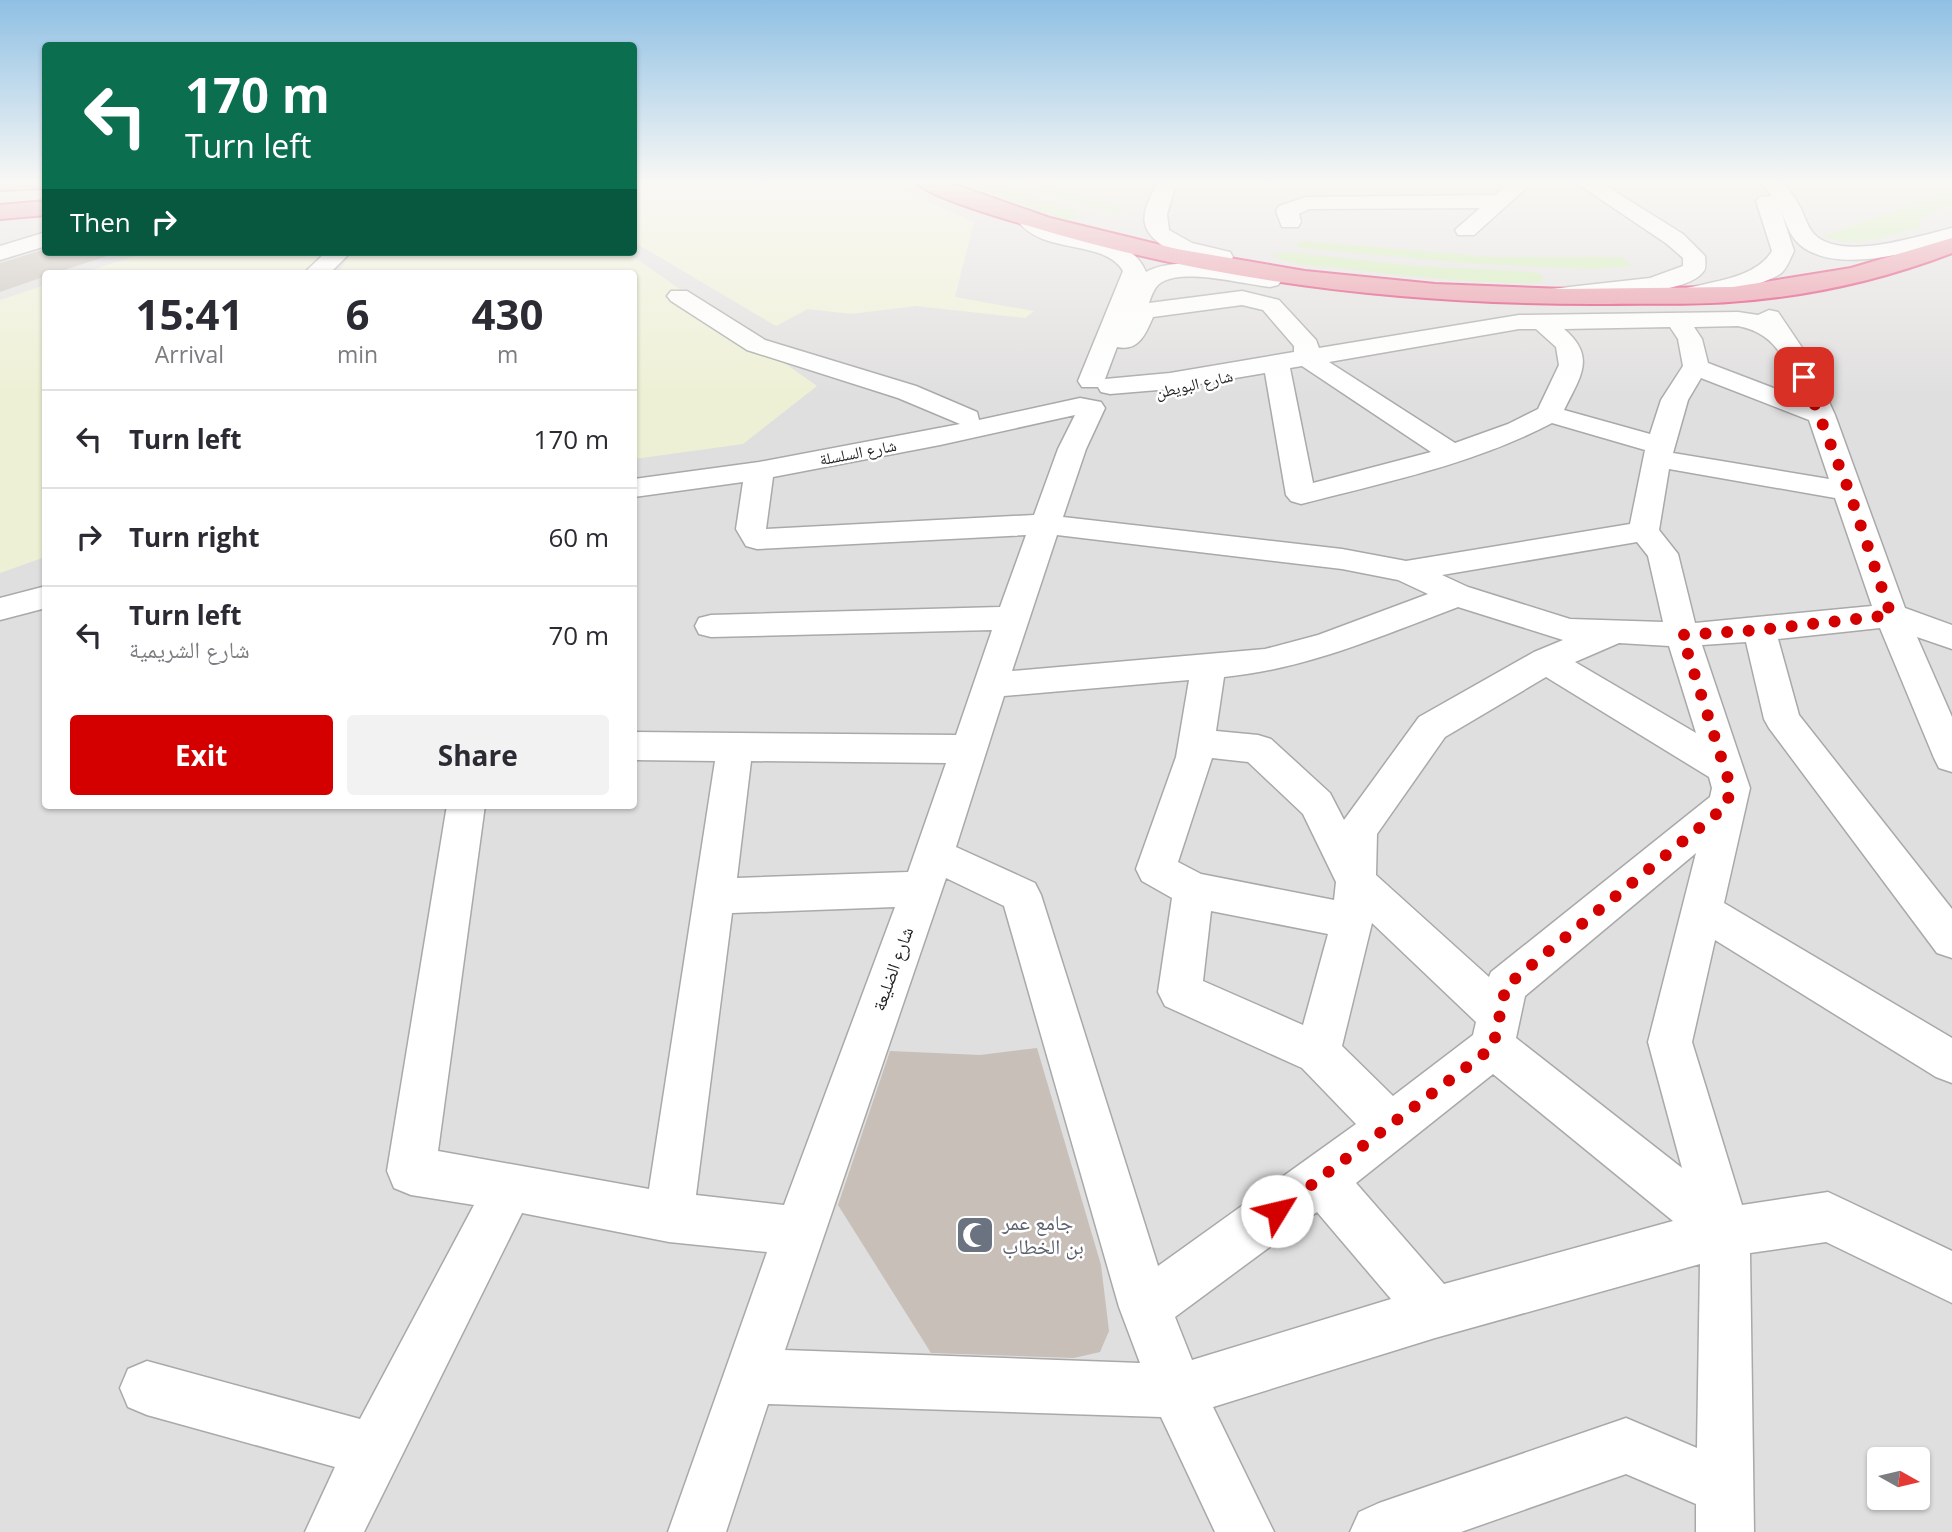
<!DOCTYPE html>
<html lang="en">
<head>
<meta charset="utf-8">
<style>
	:root { --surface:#fff; --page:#f2f2f3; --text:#2b2b33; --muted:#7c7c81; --line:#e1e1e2; --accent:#d40000 }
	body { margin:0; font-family:"Open Sans","Noto Naskh Arabic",sans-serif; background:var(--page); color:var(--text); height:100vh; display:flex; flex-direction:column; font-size:26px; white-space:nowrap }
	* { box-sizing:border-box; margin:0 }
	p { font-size:23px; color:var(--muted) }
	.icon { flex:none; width:38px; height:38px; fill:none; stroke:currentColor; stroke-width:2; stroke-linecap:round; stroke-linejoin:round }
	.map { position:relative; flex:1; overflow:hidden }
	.side { position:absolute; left:42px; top:270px; width:595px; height:539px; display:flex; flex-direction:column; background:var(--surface); border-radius:7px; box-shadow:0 2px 5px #0004 }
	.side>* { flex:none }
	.banner { position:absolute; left:42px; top:42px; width:595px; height:214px; border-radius:7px; box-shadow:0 2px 5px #0004; background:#0b6e4f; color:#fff; overflow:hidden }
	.needle { width:46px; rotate:98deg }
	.tools { position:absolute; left:1867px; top:1447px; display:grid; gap:14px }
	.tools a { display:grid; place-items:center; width:63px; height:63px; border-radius:7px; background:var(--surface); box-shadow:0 2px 5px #0004; font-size:35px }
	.pin { position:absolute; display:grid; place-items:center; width:60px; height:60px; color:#fff; margin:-30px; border-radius:14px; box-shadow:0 4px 10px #0006 }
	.me { position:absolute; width:77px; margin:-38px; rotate:54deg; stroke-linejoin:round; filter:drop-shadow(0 0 5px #0008) }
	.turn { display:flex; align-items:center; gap:24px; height:147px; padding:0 28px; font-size:32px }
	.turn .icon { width:91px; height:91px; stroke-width:2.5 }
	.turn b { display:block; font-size:49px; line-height:60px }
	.then { display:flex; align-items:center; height:66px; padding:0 28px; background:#0003; gap:14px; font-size:26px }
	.eta { display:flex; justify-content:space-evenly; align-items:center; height:119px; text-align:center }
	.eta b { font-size:42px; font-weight:700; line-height:49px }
	.action { display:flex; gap:14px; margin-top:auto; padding:14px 28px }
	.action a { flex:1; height:80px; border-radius:7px; background:var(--accent); color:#fff; font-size:28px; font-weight:700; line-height:80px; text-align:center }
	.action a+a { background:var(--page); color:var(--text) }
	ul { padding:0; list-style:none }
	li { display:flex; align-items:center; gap:21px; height:98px; padding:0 28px; border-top:2px solid var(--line) }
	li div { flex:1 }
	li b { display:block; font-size:26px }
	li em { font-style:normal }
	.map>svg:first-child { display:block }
	.residential { fill:#e0dfdf; fill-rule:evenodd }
	.farmland { fill:#eef0d5 }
	.grass { fill:#cdebb0 }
	.building { fill:#c7bfb8 }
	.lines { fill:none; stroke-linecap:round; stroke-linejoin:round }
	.minor-casing { stroke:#a9a9a9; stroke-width:3 }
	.highway-casing { stroke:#dc2a67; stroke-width:4 }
	.minor { fill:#fff; fill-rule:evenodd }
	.highway { fill:#e892a2; fill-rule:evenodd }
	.route { stroke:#d40000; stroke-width:12; stroke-dasharray:0 21.6 }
	.labels { text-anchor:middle; stroke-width:5; stroke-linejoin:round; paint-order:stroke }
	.far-street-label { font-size:16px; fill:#222; stroke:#fff }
	.street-label { font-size:18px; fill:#222; stroke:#fff }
	.near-worship-label { font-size:21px; fill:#5b616d; stroke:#fff; text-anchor:start }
</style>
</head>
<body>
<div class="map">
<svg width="1952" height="1532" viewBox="0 0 1952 1532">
	<rect width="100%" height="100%" fill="#f2efe9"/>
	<path class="residential" d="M0 182H45L46 252H634V182H1952V1532H0ZM46 273H634V805H46ZM1880 1460H1918V1498H1880Z"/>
	<g class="farmland">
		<polygon points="634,182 884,182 974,222 955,297 1034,311 1025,318 916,306 851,314 808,309 776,326 634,242"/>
		<polygon points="147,252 322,252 305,273 83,273"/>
		<polygon points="352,252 627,252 817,386 743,444 634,459 634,273 338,273"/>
		<polygon points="45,285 45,557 0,573 0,300"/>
	</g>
	<g class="grass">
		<polygon points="958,182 990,182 1079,212 1068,221"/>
		<polygon points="1004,182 1032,182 1126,209 1118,215"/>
		<path d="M1952 191V205L1918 219 1921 224 1919 228C1888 235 1852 250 1823 236Z"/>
		<polygon points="1302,241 1495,257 1622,257 1632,266 1592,269 1479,264 1300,248 1295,245"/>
		<path d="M1285 252 1417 266 1530 272 1541 274 1543 280 1536 283C1470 282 1406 277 1341 268 1320 266 1291 266 1272 255Z"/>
	</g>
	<g class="building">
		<polygon points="46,249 46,252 106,252 107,256 55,273 46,273 46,276 0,292 0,263"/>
		<polygon points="1037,1048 1101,1265 1109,1331 1100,1352 1074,1358 931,1353 838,1205 890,1051 980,1055"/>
	</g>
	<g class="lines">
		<defs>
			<g id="minor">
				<path d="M1157 182H1177L1167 214 1169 230 1192 243 1230 252 1233 257 1230 262C1207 268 1152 251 1145 224 1142 210 1152 195 1157 182Z"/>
				<polygon points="1510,182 1533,182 1474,235 1458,235 1455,230 1480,208 1309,209 1299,214 1301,222 1298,227 1282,227 1276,211 1279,206 1306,197 1495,195"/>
				<path d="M1575 182H1600L1683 234 1705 256C1705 261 1707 268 1703 272 1687 295 1588 298 1559 301L1551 299 1547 294 1551 289 1650 278 1683 266V258L1667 244Z"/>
				<path d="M1761 182H1782C1790 191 1796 199 1801 209 1805 217 1808 228 1814 234 1841 262 1918 236 1952 228V242C1910 251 1836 276 1799 244 1790 236 1786 223 1781 211L1794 251C1790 259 1787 269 1780 274 1763 285 1697 305 1679 300L1675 295 1679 290C1708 282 1756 279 1772 251L1756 201 1760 197 1772 196Z"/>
				<path d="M1029 214C1042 218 1052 227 1064 232 1094 243 1132 238 1146 272 1178 255 1244 267 1278 275L1282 280 1278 285 1270 287C1244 284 1187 269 1164 281 1155 285 1152 294 1149 303L1242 291 1279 300 1316 340 1319 348 1519 315 1738 312 1758 315 1769 310 1778 312 1809 358 1835 415 1905 608 1952 625V649L1917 637 1952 717V772L1939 768 1934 758 1880 628 1778 639 1799 715 1952 909V958L1937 953 1769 728 1764 719 1746 642 1702 645 1750 788 1724 903 1952 1038V1083L1936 1077 1715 940 1692 1042 1742 1205 1828 1192 1845 1200 1952 1251V1303L1826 1242 1750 1253 1754 1532H1696V1504L1626 1474 1461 1532H1350L1359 1512 1379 1503 1626 1418 1697 1448 1700 1264 1435 1338 1213 1407 1274 1532H1215L1161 1417 768 1404 726 1532H668L767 1252 669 1242 522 1213 364 1532H305L335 1467 147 1415 128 1407 120 1388 128 1369 147 1361 360 1419 474 1205 411 1195 394 1188 387 1171 447 805H485L438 1151 649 1189 715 761 634 760V732L956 735 992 630 711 637 699 634 695 626 699 618 711 615 1000 607 1026 535 757 549 746 546 736 529 743 482 634 497V479L759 462 960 424 898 398 747 350 671 301 667 296 671 291H687L765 340 916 386 977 412 979 420 1080 398 1101 402 1105 408 1086 449 1063 517 1342 549 1406 561 1630 524 1645 450 1552 423C1474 464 1386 482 1301 504L1291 501 1286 495 1265 373 1170 389 1110 394 1101 392 1098 387H1082L1078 381 1123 271C1105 239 1042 255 1018 221L1021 216ZM1242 305 1263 310 1294 346V352L1170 373 1105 379 1117 347C1139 352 1146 333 1153 317ZM1738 326C1779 334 1786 363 1800 398L1708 363 1702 339 1694 327ZM1670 327 1678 339 1683 366 1661 400 1650 434 1564 410C1580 377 1597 357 1564 329ZM1519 329H1536L1556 347 1559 365 1538 409 1508 424 1455 443 1329 362ZM1302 366 1431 452 1313 483 1290 368ZM1701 378 1809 420 1829 479 1673 453 1688 400ZM1075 415 1058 449 1034 515 766 529 773 477 940 445ZM1669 469 1835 498 1872 606 1695 623 1678 554 1659 530ZM1057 535 1342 569 1398 580 1428 594 1318 635 1265 649 1012 671ZM1637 542 1648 556 1663 622 1570 619 1468 587 1442 575ZM1458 607 1563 640 1534 652 1419 717 1344 820 1330 793 1271 739 1258 735 1216 731 1224 677C1307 669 1381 636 1458 607ZM1619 643 1669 646 1696 733 1575 662ZM1546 677 1709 777 1712 788 1710 797 1491 972 1489 977 1376 875 1377 834 1445 737ZM1189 680 1176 757 1136 869 1142 881 1172 898 1158 992 1165 1006 1302 1068 1356 1124 1158 1266 1041 895 1035 883 956 847 1004 696ZM1212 758 1248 762 1303 814 1336 882 1334 900 1201 874 1178 862ZM751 761 946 763 908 872 737 878ZM1696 853 1648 1042 1682 1168 1516 1038 1525 996ZM946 878 1004 906 1119 1307 1140 1363 785 1350ZM895 907 784 1205 696 1195 732 913ZM1211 911 1328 934 1303 1025 1203 981ZM1372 923 1476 1022 1473 1035 1393 1096 1342 1046ZM1493 1074 1673 1221 1444 1284 1356 1183ZM1317 1212 1391 1299 1192 1360 1175 1317Z"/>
				<polygon points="46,232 46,246 0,260 0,246"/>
				<polygon points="326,252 351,252 330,273 304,273"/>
				<polygon points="46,586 46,608 0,620 0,598"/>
			</g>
			<g id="highway">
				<polygon points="0,182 46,182 46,188 0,190"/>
				<path d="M916 182H947L1050 218 1177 249 1305 271 1435 284 1565 289 1733 287 1851 268 1952 238V253C1882 280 1805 297 1729 302 1689 305 1648 303 1607 304 1412 305 1216 283 1029 226 1009 220 927 197 916 182Z"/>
				<polygon points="46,201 46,215 0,219 0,205"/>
			</g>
		</defs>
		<use href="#minor" class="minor-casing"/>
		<use href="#highway" class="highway-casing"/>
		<use href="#minor" class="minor"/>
		<use href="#highway" class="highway"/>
	</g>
	<linearGradient id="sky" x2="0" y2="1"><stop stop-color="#8fc0e4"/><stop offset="0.46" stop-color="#f9f8f5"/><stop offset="1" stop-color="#f9f8f5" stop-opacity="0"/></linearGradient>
	<rect width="1952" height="397" fill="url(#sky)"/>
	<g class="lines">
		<polyline class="route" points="1277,1211 1493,1047 1506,986 1726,806 1731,788 1682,635 1759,630 1891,615 1849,491 1804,377"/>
	</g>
	<defs>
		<symbol id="mosque-square" viewBox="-11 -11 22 22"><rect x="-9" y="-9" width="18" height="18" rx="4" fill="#6b7280" stroke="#fff"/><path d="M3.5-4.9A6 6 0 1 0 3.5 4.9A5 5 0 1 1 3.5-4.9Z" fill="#fff"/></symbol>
	</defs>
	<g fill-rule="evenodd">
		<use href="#mosque-square" x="953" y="1213" width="44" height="44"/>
	</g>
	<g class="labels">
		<g class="far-street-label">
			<text transform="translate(1194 384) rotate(-13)" y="6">شارع البويطن</text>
			<text transform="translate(858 452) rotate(-11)" y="6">شارع السلسلة</text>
		</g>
		<g class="street-label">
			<text transform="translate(893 969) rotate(-70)" y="6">شارع الضليعة</text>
		</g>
		<g class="near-worship-label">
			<text x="1002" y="1230">جامع عمر<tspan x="1002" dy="24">بن الخطاب</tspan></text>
		</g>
	</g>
</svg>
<div class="tools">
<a><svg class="needle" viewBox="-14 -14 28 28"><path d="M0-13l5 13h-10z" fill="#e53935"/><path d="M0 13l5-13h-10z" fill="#7c7c81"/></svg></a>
</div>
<div class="pin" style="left:1804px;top:377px;background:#d93025"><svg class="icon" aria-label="arrive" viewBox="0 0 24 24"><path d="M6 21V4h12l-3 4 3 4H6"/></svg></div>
<svg class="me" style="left:1277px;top:1211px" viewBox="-20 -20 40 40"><circle r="19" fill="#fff"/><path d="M0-13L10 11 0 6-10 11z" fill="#d40000"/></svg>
<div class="banner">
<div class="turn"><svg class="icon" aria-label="left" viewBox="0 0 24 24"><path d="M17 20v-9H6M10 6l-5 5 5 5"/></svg><div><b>170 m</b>Turn left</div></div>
<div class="then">Then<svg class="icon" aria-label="right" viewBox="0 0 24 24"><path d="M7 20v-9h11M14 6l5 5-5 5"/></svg></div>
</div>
<section class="side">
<div class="eta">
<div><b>15:41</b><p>Arrival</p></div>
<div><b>6</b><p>min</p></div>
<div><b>430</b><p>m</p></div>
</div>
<ul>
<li><svg class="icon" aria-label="left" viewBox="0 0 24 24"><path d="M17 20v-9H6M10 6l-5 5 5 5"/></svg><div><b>Turn left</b></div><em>170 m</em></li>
<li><svg class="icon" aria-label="right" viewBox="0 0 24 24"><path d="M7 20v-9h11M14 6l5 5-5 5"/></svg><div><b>Turn right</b></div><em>60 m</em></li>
<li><svg class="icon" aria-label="left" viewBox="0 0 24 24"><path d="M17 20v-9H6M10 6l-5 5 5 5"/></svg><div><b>Turn left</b><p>شارع الشريمية</p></div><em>70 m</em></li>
</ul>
<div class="action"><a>Exit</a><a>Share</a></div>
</section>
</div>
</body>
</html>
